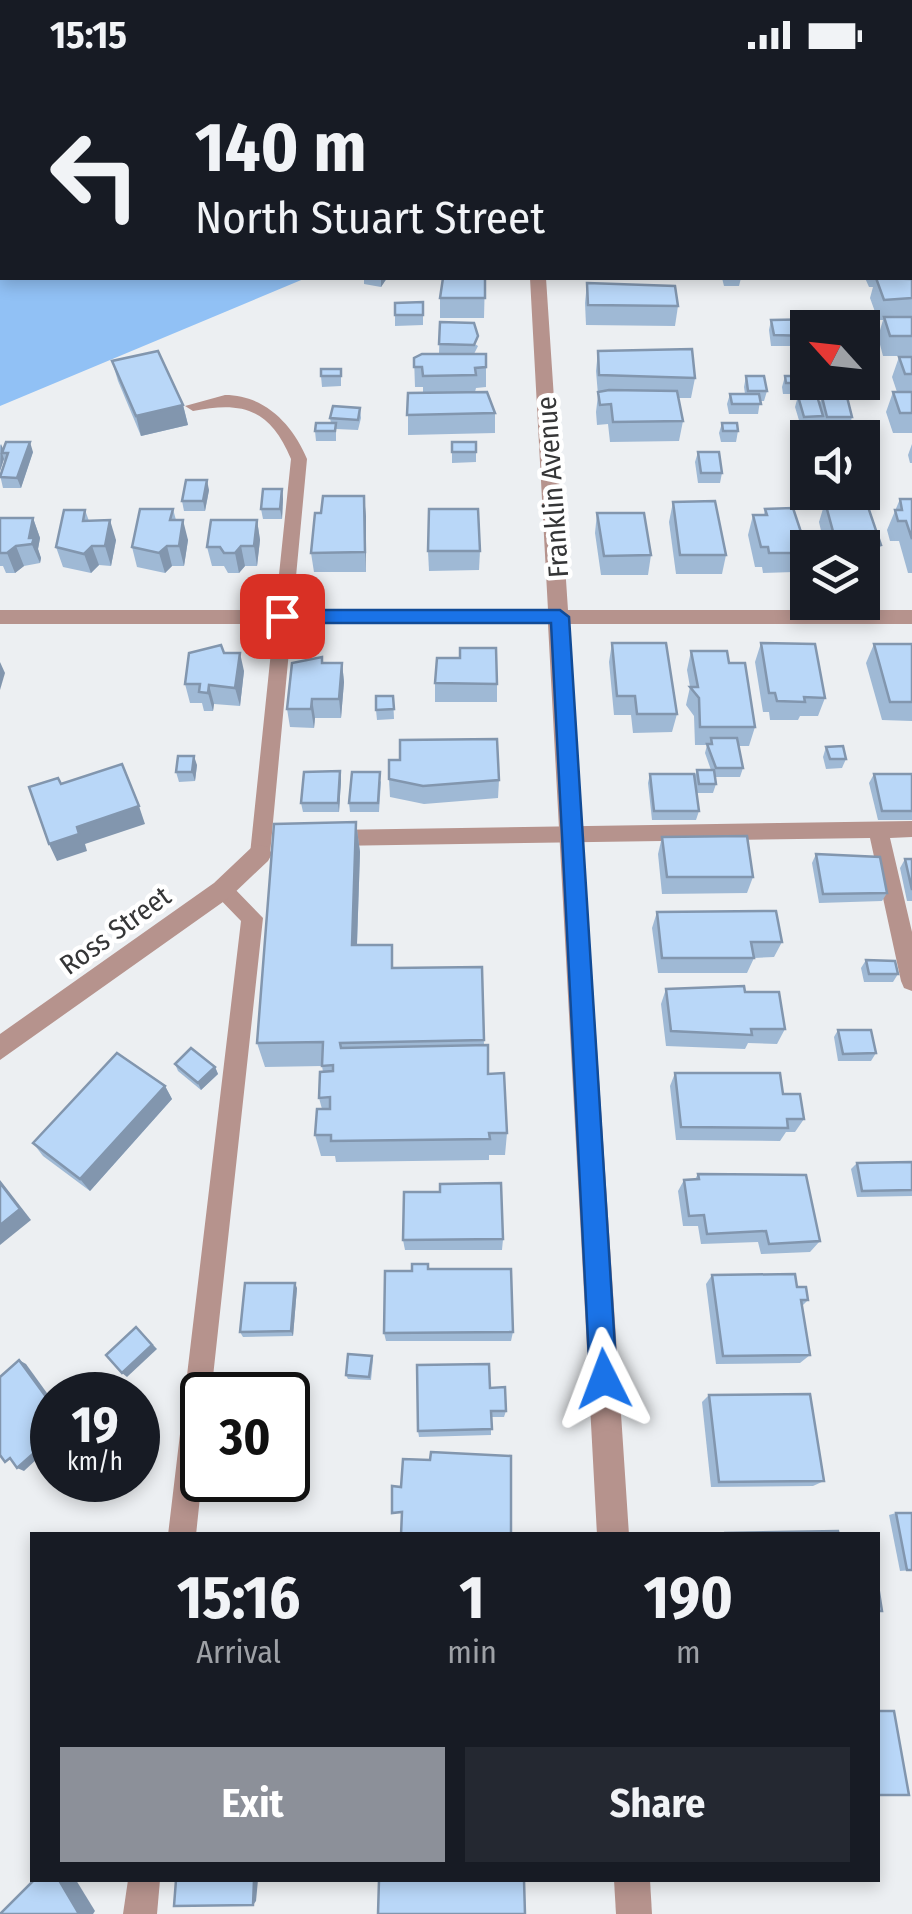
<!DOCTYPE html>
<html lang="en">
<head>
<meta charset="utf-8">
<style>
	:root { --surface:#171b24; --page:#242831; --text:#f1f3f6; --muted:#9ea1a6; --accent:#8c9099 }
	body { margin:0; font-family:"Fira Sans Condensed",sans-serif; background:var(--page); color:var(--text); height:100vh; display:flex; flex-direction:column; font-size:38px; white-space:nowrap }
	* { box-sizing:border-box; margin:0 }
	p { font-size:32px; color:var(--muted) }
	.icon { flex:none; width:55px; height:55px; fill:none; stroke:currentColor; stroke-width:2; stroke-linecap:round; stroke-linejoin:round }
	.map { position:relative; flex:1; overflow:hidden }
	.panel { position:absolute; left:30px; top:1462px; width:850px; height:350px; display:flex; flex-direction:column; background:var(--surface); border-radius:0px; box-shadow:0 5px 15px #0003 }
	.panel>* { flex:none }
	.hud { position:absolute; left:0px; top:0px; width:912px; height:210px; box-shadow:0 5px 15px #0003; background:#171b24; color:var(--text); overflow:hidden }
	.needle { width:65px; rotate:297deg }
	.fabs { position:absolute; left:790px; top:240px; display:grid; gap:20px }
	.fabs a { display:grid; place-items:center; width:90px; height:90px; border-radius:0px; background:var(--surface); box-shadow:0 5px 15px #0003; font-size:50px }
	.speed { position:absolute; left:30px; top:1302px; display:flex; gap:20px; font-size:50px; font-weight:700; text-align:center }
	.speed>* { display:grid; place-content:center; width:130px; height:130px; border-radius:50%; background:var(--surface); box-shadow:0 5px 15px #0003; line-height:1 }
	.speed small { font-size:25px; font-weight:400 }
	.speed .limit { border:5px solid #111; border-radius:15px; background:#fff; color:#111 }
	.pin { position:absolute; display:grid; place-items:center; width:85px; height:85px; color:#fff; margin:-42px; border-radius:20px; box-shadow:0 5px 15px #0006 }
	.me { position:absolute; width:110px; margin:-55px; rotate:357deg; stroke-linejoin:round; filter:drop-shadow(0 0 8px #0008) }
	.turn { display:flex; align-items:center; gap:35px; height:210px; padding:0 30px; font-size:45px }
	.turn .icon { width:130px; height:130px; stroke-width:2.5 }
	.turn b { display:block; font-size:70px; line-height:85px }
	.eta { display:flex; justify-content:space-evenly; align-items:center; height:170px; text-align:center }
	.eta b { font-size:60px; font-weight:700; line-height:70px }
	.primary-button { display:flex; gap:20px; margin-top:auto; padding:20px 30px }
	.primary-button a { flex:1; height:115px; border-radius:0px; background:var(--accent); color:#fff; font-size:40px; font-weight:700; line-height:115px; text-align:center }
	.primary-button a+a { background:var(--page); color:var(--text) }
	.status { display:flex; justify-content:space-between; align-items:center; height:70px; padding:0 50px; background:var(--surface); direction:ltr }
	.status svg { height:28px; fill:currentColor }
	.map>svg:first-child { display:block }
	.green { fill:#91c1f5 }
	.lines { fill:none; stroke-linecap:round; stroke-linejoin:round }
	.lane { fill:#b6938d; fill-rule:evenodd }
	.street { fill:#b6938d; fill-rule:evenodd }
	.wall { fill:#9fb9d5 }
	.shaded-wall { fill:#8296ae }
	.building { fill:#b9d7f8; stroke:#8296ae; stroke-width:2.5 }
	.route { fill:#1a73e8; stroke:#114b97; stroke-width:2.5 }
	.labels { text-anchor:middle; stroke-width:9; stroke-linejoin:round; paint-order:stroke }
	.street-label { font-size:28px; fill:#353637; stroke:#fff }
</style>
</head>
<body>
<div class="status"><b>15:15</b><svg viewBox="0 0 49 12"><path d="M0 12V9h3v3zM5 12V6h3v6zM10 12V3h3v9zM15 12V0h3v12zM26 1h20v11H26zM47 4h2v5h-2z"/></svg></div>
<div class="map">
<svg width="912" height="1844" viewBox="0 0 912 1844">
	<rect width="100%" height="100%" fill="#eceff2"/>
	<polygon class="green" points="0,0 10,2 2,2 2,208 306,208 0,336"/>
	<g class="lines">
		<g class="lane">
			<path d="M225 325C265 325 293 355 307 389L270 784 260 792 250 784 291 389C270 339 243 331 193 341L185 336Z"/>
			<polygon points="912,751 912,767 890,768 912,862 912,921 904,918 901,911 870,768 331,776 321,768 331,760"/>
			<polygon points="222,811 230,814 263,848 211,1325 202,1325 202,1408 196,1465 168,1465 241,851 211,820"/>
			<polygon points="128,1810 160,1810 157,1844 123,1844"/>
		</g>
		<g class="street">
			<polygon points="873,0 887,0 888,2 875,2"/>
			<rect x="910" y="73" width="2" height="13"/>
			<polygon points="530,208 546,208 568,540 912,540 912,554 569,554 629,1465 597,1465 548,554 0,554 0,540 548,540"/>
			<polygon points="260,775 268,777 272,784 268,791 230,827 0,990 0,964 214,813 252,777"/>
			<polygon points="614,1810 650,1810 652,1844 616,1844"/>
		</g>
	</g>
	<g class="wall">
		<rect x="414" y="0" width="30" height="2"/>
		<polygon points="769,0 808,0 808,2 770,2"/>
		<polygon points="910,177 912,179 912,286 883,286 878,267 883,250 878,250 870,228 873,217 869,217 865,208 910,208"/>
		<polygon points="364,208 387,208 381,217 364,214"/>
		<polygon points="485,208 484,248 440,248 440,228"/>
		<polygon points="722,208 741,208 739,216 724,216"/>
		<polygon points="587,213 678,236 675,256 586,255 585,233"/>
		<polygon points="423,232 423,255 395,256 395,233"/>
		<polygon points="771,250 827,258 808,258 808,276 771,276 769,260"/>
		<polygon points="440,252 478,276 474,284 486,297 486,317 476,318 475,322 495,343 495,363 408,365 408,323 423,323 423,317 415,317 414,288 439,284"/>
		<polygon points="598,281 695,308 691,328 678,328 683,351 679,371 610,372 608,354 597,355 596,342 598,325 596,301"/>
		<polygon points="899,287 912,287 912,363 893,363 886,342 893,322 897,322 892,307"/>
		<polygon points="112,291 183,335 188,355 141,366 118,311"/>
		<polygon points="341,299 341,316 322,317 321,306"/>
		<polygon points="746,306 767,321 764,331 760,331 758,344 729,344 727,334 730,324 745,324 744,317"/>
		<polygon points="785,306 803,313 800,324 783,324 782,317"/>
		<polygon points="798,326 819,335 822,327 852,347 849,358 823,357 822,350 820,357 801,357 795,337"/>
		<polygon points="360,338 361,348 358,360 336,359 336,371 316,371 315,361 331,353 330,348"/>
		<polygon points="722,353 738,361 736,372 721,372 719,363"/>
		<polygon points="452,372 476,372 476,392 452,393"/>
		<polygon points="0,374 3,379 33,382 21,418 3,418 0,405 5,392 4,389 0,401"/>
		<polygon points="912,374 912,393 910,393 908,385"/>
		<polygon points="698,382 722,403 720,413 698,413 695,392"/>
		<polygon points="282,419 283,429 282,449 263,449 261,439"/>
		<polygon points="209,420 205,441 184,441 182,431"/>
		<polygon points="364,426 366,502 314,502 311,483"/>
		<polygon points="900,429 912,429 912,503 908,503 899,471 890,471 887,460"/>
		<polygon points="673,432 726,485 722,504 676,504 669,452"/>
		<polygon points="825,432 881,475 870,502 862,502 862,478 825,478 819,452"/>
		<polygon points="173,439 176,450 188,470 184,496 172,496 165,503 137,497 132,477"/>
		<polygon points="765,439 806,477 799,496 796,496 794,502 763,503 762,497 755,497 748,465 753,445 764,445"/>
		<polygon points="85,440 89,451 116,470 111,496 99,495 91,503 63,497 56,477"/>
		<polygon points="597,443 651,485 648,505 601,505 595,463"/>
		<polygon points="0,448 33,448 40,468 38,479 41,488 40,493 24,496 15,503 6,503 3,496 0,496"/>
		<polygon points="257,450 260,470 257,496 245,496 239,503 228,503 224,496 212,496 207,477"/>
		<polygon points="428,481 480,481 479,500 429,501"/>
		<polygon points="612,573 677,644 672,662 633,663 631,645 614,645 609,592"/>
		<polygon points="761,573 825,628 818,646 800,646 798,650 770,650 769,642 763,642 755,592"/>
		<polygon points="874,574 912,574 912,651 882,650 866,593"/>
		<polygon points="691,581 729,593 755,657 749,676 739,676 743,698 740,707 715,707 716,714 713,723 696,723 699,741 696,750 652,750 648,713 650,704 694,707 697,700 711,700 705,683 707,675 695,675 694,646 686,635 690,617 687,600"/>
		<polygon points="224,583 244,601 240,636 214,634 213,641 204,641 202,633 190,633 185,614"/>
		<polygon points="322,587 323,593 342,593 344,612 341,648 315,648 314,658 290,657 287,639"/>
		<polygon points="435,613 497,614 497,632 435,632"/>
		<polygon points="393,626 394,649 377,650 376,640"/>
		<polygon points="826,677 846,689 842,698 826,699 823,687"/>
		<polygon points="197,695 195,711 179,712 176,702"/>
		<polygon points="340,701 341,710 339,742 303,742 301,733"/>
		<polygon points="874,704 912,704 912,750 878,750 869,713"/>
		<polygon points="389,709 499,710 498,728 424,734 390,727"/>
		<polygon points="381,711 379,742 350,742 349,733"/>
		<polygon points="356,752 360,782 357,875 395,898 482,897 484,975 488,1004 507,1063 505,1085 489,1085 489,1090 336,1092 335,1086 321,1086 315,1065 322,1039 319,1028 323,1002 322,996 265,997 257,973"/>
		<polygon points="662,767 753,807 747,823 662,824 658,784"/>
		<polygon points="816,784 887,823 882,831 819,833 812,793"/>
		<polygon points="905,789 912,789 912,831 907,831 900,798"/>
		<polygon points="657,842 782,872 774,887 754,888 747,903 658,903 652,858"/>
		<polygon points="866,890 898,904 893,912 864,912 861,898"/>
		<polygon points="666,919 745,922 785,959 777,974 748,973 745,979 666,976 661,934"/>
		<polygon points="838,960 876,983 871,991 838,991 834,967"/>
		<polygon points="175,994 215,997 218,1004 201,1020 178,1001"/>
		<polygon points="675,1003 783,1024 804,1049 795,1062 786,1062 780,1071 676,1070 670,1016"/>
		<polygon points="165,1016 172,1029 90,1121 43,1086 33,1073"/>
		<polygon points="912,1092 912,1126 857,1127 851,1099 857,1093"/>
		<polygon points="698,1104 820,1171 810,1182 761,1184 758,1172 701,1174 698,1156 683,1156 678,1121 684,1110 695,1109"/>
		<polygon points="440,1122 503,1169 502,1180 405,1180 403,1170"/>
		<polygon points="428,1199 513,1262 511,1271 386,1271 384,1263"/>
		<polygon points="712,1205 797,1217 808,1230 802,1236 810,1285 800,1293 716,1294 706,1214"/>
		<polygon points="297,1218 293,1266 243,1267 240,1262"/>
		<polygon points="372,1286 373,1290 371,1310 348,1309 346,1305"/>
		<polygon points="490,1318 506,1341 504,1347 491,1347 491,1365 419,1367 418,1361"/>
		<polygon points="709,1325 824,1411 813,1416 711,1417 702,1332"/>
		<polygon points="896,1443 912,1443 912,1500 900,1501 889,1445"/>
	</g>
	<g class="shaded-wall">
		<polygon points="381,208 387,208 381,217"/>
		<polygon points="183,335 188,355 141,366 136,346"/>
		<polygon points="30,372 33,382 21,418 17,408"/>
		<polygon points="1,374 5,383 2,383 4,389 0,401"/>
		<polygon points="207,410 209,420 205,441 203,431"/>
		<polygon points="282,419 283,429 282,449 280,439"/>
		<polygon points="364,426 366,446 366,502 365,482"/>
		<polygon points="33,448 40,468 38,479 41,488 40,493 29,468"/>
		<polygon points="110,450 116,470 111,496 105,476"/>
		<polygon points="183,450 188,470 184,496 179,476"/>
		<polygon points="257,450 260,470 257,496 254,476"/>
		<polygon points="16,476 24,496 15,503 7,483"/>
		<polygon points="92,476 99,495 91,503 84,484"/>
		<polygon points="167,476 172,496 165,503 159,483"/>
		<polygon points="241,476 245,496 239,503 235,483"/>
		<polygon points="240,583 244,601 240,636 235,618"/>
		<polygon points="0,592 5,603 0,620"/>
		<polygon points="342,593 344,612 341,648 339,629"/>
		<polygon points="209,615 214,634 213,641 208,623"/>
		<polygon points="312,629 315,648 314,658 311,639"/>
		<polygon points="194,686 197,695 195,711 192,702"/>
		<polygon points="340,701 341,710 339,742 338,733"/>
		<polygon points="139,736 145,754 85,774 87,781 57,791 49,774 77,757"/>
		<polygon points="356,752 360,782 356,902 352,875"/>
		<polygon points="215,997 218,1004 201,1020 198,1013"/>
		<polygon points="165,1016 172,1029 90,1121 80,1109"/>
		<polygon points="0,1110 31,1150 0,1175"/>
		<polygon points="295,1213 297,1218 293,1266 291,1261"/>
		<polygon points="136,1257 157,1279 127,1307 122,1303"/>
		<polygon points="19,1290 26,1294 52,1330 52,1335"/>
		<polygon points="52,1367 52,1375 24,1401 17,1398"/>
		<polygon points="59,1810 76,1810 95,1841 93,1844 79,1844"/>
		<polygon points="254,1810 258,1810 256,1831 253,1835"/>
	</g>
	<g class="building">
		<polygon points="910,177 912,179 912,198 910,198"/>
		<polygon points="443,208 485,208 485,228 440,228"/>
		<polygon points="876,208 912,209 912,228 884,230"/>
		<polygon points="587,213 675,216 678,236 588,235"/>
		<polygon points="423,232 423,245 395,245 395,233"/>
		<polygon points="884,247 912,247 912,266 890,266"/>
		<polygon points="825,249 827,257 808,258 808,266 774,265 771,250"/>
		<polygon points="440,252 474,253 478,266 474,275 439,274"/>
		<polygon points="692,279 695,308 599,305 598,281"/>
		<polygon points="158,281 183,335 136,346 112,291"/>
		<polygon points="422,284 486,284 486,297 475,298 476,305 423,306 422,297 414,297 414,288"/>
		<polygon points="899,287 912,287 912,304 905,304"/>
		<rect x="321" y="299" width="20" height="7"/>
		<polygon points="746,306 764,306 767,321 748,321"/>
		<polygon points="785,306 801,306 803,313 786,313"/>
		<polygon points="609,320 677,321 683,351 613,352 611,334 600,335 598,322"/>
		<polygon points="487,322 495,343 407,345 408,323"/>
		<polygon points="893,322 912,322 912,343 900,343"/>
		<polygon points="730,324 759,324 761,334 732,334"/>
		<polygon points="798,326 817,326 823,346 804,347"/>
		<polygon points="822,327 847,327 852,347 827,347"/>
		<polygon points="333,336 360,338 358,350 330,348"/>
		<polygon points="316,353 336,353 335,361 315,361"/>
		<polygon points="722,353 737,353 738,361 723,361"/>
		<polygon points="6,372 30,372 17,408 0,407 8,383 2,383"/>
		<rect x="452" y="372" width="24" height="10"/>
		<polygon points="698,382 719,382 722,403 701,403"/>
		<polygon points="186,410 207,410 203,431 182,431"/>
		<polygon points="263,419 282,419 280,439 261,439"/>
		<polygon points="323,426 364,426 365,482 311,483 315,443 321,443"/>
		<polygon points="900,429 912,429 912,469 906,451 898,451 895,440 902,440"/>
		<polygon points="715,431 726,485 680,485 673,432"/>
		<polygon points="866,431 881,475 875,476 878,483 862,483 862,478 837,476 825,432"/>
		<polygon points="793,438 806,477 799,477 800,483 769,483 768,477 761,477 753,445 767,445 765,439"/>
		<polygon points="140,439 173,439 170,450 183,450 179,476 167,476 159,483 132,477"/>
		<polygon points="429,439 478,439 480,481 428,481"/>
		<polygon points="64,440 85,440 83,451 110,450 105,476 92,476 84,484 56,477"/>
		<polygon points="597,443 644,443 651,485 604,486"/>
		<polygon points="0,448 33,448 29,468 34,468 32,474 16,476 7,483 0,483"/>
		<polygon points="211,450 257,450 254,476 241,476 235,483 224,483 220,477 207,477"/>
		<polygon points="612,573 666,573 677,644 637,644 635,626 617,626"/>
		<polygon points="761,573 815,574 825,628 804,627 805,632 777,631 775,623 769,623"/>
		<polygon points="874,574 912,574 912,632 890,632"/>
		<polygon points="221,575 224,583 240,583 235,618 209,615 208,623 199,622 200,614 185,614 189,583"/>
		<polygon points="460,578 496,578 497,614 435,613 437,588 460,588"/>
		<polygon points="691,581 727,581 729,593 745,593 755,657 700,657 699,628 690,617 698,617"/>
		<polygon points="322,587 322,593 342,593 339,629 312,629 311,639 287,639 292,593"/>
		<polygon points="376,626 393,626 394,639 376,640"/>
		<polygon points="711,668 737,668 743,698 716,698 707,674 712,674"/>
		<polygon points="497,669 499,710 423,716 389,709 389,690 400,690 400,670"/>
		<polygon points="843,676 846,689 830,689 826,677"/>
		<polygon points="178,686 194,686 192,702 176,702"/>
		<polygon points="122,694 139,736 77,757 79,764 49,774 29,717 58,708 61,714"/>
		<polygon points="697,700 714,700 716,714 699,714"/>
		<polygon points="340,701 338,733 301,733 304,702"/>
		<polygon points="352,702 380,702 378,733 349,733"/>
		<polygon points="650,704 694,704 699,741 654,741"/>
		<polygon points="874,704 912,704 912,741 882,741"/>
		<polygon points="356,752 352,875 392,875 392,898 482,897 484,970 340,973 341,978 488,975 488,1004 504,1003 507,1063 489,1063 490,1069 331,1071 331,1065 315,1065 317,1039 330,1039 330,1027 319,1028 320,1002 333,1001 333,995 322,996 323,972 257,973 274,754"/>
		<polygon points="747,766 753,807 667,807 662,767"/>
		<polygon points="816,784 880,787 887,823 823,824"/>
		<polygon points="905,789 912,789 912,820"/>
		<polygon points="776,841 782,872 751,872 754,888 662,888 657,842"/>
		<polygon points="866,890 895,891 898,904 869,904"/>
		<polygon points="744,916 745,922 779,922 785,959 751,959 752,965 671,961 666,919"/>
		<polygon points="838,960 871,960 876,983 843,984"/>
		<polygon points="191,978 215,997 198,1013 175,994"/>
		<polygon points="117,983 165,1016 80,1109 33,1073"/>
		<polygon points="675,1003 780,1003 783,1024 800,1024 804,1049 787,1049 788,1058 681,1057"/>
		<polygon points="912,1092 912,1120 862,1121 857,1093"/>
		<polygon points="698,1104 806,1105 820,1171 769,1174 766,1161 707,1164 704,1145 689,1146 684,1110 699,1109"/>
		<polygon points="0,1113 20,1139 0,1155"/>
		<polygon points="501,1113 503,1169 403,1170 404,1122 440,1122 440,1114"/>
		<polygon points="412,1194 428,1194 428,1199 511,1199 513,1262 384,1263 385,1201 412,1201"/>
		<polygon points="795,1204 797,1217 806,1217 808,1230 801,1230 810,1285 723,1286 712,1205"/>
		<polygon points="245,1213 295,1213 291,1261 240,1262"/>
		<polygon points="136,1257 152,1275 122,1303 106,1285"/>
		<polygon points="348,1284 372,1286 369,1307 346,1305"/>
		<polygon points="19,1290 52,1335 52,1367 17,1398 10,1388 5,1392 0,1385 0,1307"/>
		<polygon points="489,1294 490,1318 505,1317 506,1341 491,1341 492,1359 418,1361 417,1295"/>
		<polygon points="810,1324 824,1411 719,1412 709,1325"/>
		<polygon points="431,1382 511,1386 511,1465 401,1465 402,1442 392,1443 392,1416 401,1417 403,1389 430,1390"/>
		<polygon points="896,1443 912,1443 912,1500 907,1500"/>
		<polygon points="838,1461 839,1465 727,1465 726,1463"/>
		<polygon points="878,1516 882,1541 878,1541"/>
		<polygon points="878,1641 894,1641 909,1725 878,1725"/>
		<polygon points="34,1810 59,1810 79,1844 0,1844"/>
		<polygon points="176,1810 254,1810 253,1835 174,1836"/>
		<polygon points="379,1810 524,1810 525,1844 378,1844"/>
	</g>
	<polygon class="route" points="282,540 560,540 569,547 617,1309 613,1318 604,1322 594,1318 590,1309 551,553 282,553 272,546"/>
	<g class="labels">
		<g class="street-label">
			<text transform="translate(552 417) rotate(-94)" y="10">Franklin Avenue</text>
			<text transform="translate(115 860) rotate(-36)" y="10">Ross Street</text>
		</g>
	</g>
</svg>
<div class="fabs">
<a><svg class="needle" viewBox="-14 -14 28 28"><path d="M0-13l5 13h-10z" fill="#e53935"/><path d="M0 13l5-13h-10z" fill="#9ea1a6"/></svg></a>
<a><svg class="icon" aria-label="sound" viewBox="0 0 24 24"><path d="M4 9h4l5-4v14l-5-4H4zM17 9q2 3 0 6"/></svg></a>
<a><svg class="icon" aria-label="layers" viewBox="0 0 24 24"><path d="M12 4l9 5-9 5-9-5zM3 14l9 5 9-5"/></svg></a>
</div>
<div class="speed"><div>19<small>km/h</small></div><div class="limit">30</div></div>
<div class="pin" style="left:282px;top:546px;background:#d93025"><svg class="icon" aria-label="arrive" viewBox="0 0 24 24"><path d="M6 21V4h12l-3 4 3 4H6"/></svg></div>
<svg class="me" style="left:604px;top:1309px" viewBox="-20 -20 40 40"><path d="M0-17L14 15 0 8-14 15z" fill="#1a73e8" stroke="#fff" stroke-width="4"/></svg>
<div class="hud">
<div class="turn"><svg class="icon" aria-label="left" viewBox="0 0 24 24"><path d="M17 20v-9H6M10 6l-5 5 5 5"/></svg><div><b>140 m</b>North Stuart Street</div></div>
</div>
<section class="panel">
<div class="eta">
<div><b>15:16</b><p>Arrival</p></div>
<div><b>1</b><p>min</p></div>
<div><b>190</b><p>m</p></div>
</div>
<div class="primary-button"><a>Exit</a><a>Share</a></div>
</section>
</div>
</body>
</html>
